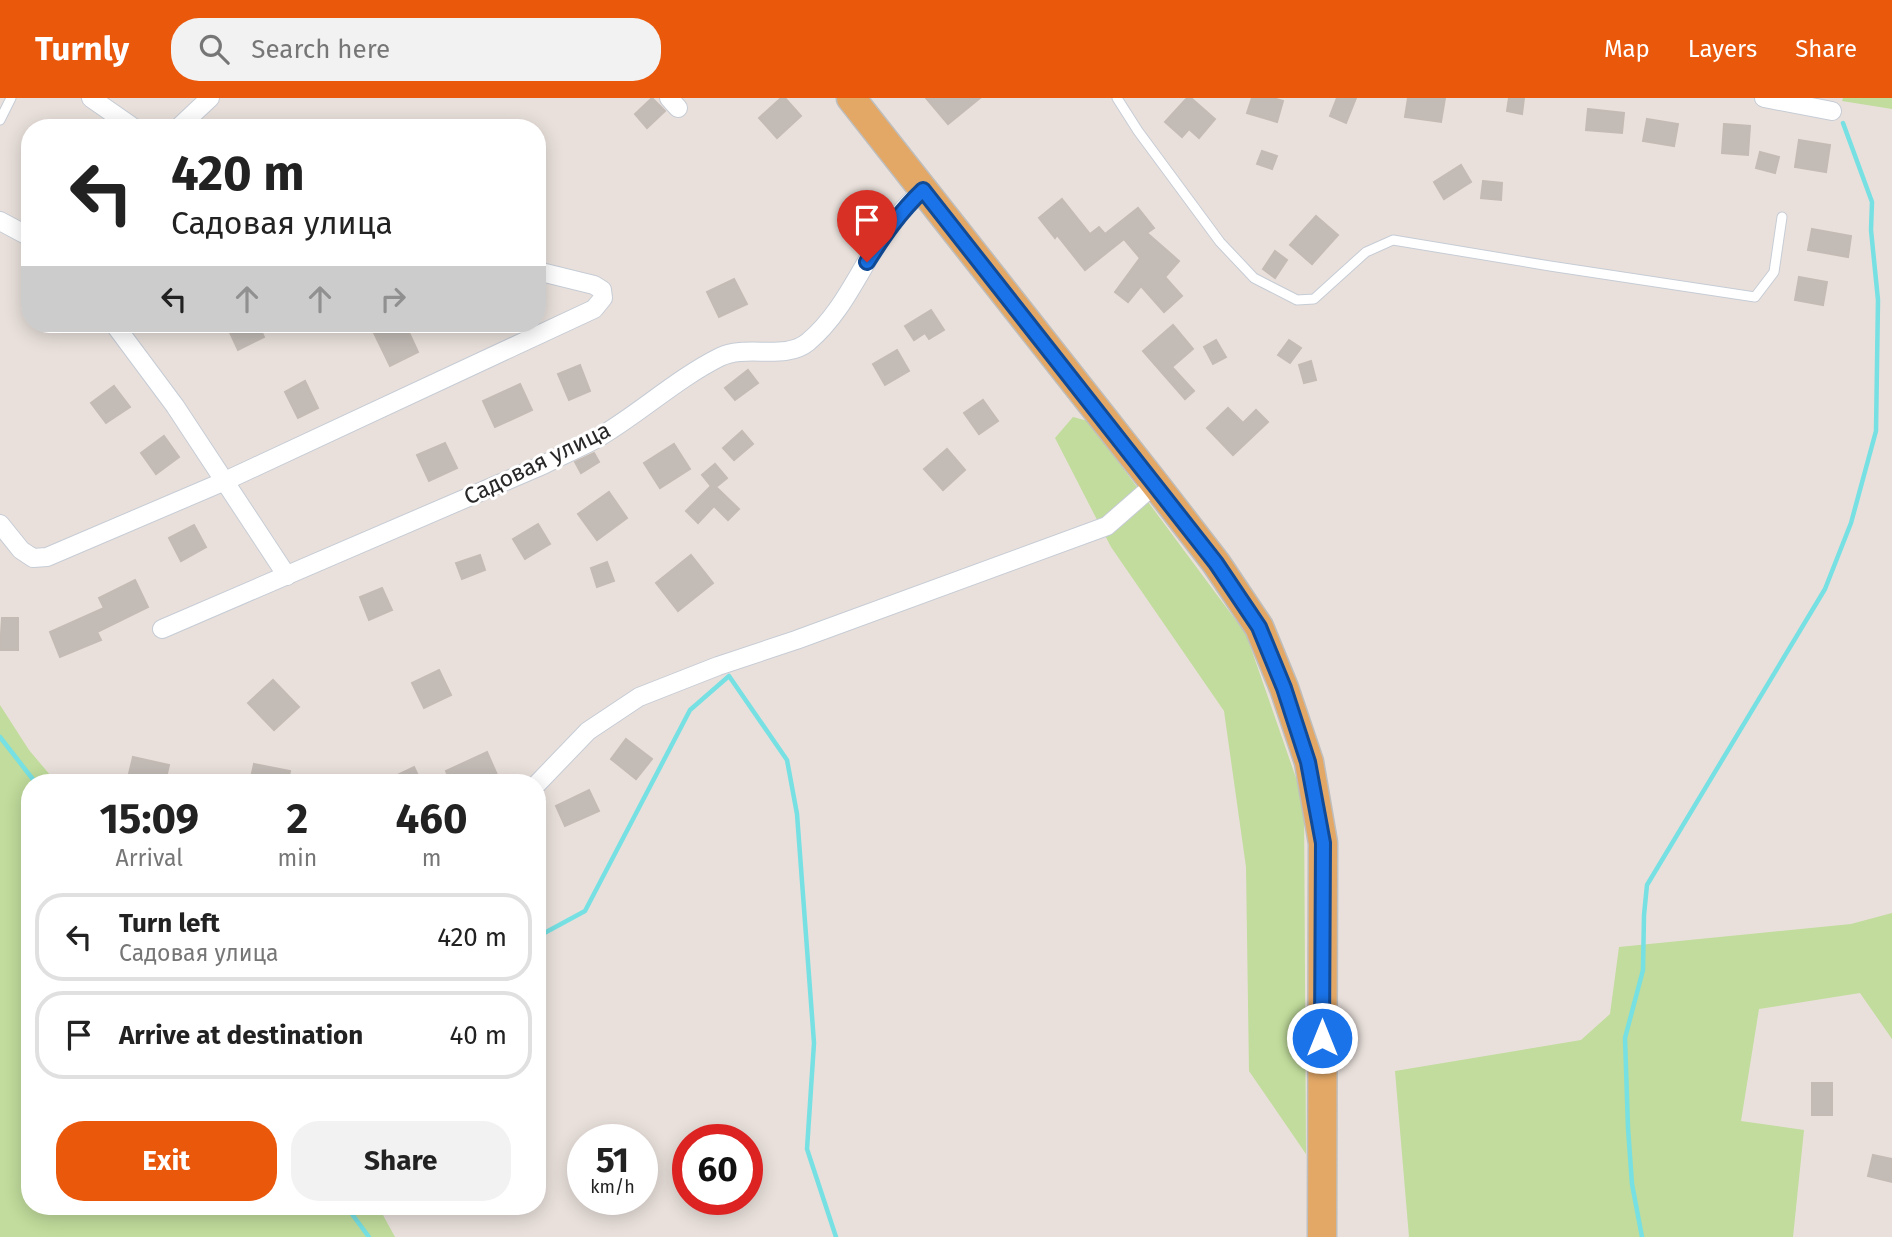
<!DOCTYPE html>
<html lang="en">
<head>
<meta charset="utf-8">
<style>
	:root { --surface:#fff; --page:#f2f2f2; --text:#222; --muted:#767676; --line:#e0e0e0; --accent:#ea580c }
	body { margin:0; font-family:"Fira Sans",sans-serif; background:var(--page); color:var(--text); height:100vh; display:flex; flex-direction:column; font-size:26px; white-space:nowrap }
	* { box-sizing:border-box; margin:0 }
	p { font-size:23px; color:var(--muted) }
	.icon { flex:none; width:38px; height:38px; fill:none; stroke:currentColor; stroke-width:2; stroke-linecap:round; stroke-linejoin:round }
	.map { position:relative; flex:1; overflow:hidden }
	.sheet { position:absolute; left:21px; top:676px; width:525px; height:441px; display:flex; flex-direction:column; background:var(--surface); border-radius:28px; box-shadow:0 4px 18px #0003 }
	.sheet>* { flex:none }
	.banner { position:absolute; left:21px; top:21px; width:525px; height:214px; border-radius:28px; box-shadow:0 4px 18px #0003; background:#fff; color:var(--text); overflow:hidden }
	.speed { position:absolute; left:567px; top:1026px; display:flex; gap:14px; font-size:35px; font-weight:700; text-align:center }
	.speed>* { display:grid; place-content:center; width:91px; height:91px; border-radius:50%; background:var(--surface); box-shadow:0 4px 18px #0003; line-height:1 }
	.speed small { font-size:18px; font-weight:400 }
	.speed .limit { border:10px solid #d22; background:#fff; color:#111 }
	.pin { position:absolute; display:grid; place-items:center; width:60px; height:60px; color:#fff; margin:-72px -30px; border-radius:50% 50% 50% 0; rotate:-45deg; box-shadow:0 0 7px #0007 }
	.pin .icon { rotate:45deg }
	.me { position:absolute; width:77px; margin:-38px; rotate:0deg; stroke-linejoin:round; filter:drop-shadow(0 0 5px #0008) }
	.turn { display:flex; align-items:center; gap:24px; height:147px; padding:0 35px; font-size:32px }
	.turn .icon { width:91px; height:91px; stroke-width:2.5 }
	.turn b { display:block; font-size:49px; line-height:60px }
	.lanes { display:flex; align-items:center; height:66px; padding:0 35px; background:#0003; justify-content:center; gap:35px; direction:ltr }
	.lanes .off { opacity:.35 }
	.eta { display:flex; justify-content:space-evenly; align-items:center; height:119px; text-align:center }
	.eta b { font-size:42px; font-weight:700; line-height:49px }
	.action { display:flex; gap:14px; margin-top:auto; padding:14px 35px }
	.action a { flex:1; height:80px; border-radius:28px; background:var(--accent); color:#fff; font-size:28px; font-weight:700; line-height:80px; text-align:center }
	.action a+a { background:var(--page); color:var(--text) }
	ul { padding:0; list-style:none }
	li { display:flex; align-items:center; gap:21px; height:88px; margin:0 14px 10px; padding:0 21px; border:4px solid var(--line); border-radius:28px }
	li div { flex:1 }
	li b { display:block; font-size:26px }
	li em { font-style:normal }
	header { display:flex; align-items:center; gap:42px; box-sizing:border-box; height:98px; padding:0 35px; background:var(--accent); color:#fff }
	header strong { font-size:33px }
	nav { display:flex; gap:38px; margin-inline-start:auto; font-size:24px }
	.search { width:490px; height:63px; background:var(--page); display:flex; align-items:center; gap:18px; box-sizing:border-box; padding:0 24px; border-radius:28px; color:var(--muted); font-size:26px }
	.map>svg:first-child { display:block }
	.green { fill:#c1dc9c }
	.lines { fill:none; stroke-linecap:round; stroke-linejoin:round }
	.stream { stroke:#76e0e3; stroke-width:4.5 }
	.building { fill:#c2bbb6; stroke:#c4bbb5; stroke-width:2 }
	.lane-casing { stroke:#c6ccd5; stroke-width:11 }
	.street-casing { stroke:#c6ccd5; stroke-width:20 }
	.primary-casing { stroke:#bebebe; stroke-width:31 }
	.lane { stroke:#fff; stroke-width:9 }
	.street { stroke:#fff; stroke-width:18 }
	.primary { stroke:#e3a866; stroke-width:28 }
	.route-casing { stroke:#114b97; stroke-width:18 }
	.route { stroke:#1a73e8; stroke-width:12 }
	.labels { text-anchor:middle; stroke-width:6; stroke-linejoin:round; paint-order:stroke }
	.street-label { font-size:23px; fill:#282828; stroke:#fff }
</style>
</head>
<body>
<header>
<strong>Turnly</strong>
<div class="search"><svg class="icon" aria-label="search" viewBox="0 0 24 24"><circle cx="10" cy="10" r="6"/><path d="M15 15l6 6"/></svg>Search here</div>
<nav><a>Map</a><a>Layers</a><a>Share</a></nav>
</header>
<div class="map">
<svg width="1892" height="1139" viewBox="0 0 1892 1139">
	<rect width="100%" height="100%" fill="#e9e0db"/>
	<g class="green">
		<polygon points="1843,0 1892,0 1892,11 1842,3"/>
		<polygon points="1073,319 1088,323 1246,536 1304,703 1306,1056 1249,973 1246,769 1224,613 1111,449 1055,340"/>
		<polygon points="0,607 29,652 56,684 30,684 30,1108 378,1108 395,1139 0,1139"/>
		<polygon points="1892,815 1892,941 1860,895 1759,911 1741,1023 1804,1032 1793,1139 1409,1139 1395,973 1581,942 1610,916 1619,849 1851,826"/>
	</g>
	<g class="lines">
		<g class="stream">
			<polyline points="0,639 35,684"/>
			<polyline points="537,839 585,813 690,612 729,578 787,662 797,716 814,945 807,1051 836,1139"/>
			<polyline points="346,1108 369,1139"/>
			<polyline points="1642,1139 1632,1086 1628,1030 1625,940 1643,872 1644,817 1647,787 1825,491 1851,425 1876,333 1878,202 1871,132 1872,104 1843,25"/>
		</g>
	</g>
	<g class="building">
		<polygon points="652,0 665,13 647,30 635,16"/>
		<polygon points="781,0 785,0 801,18 777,40 759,20"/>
		<polygon points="926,0 980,0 948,26"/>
		<polygon points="1187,0 1191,0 1215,21 1199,40 1189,31 1182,39 1165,24"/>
		<polygon points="1252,0 1273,0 1283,3 1277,24 1247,15"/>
		<polygon points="1337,0 1356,0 1346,25 1330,18"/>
		<polygon points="1408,0 1445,0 1441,24 1405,19"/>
		<polygon points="1509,0 1524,0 1522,16 1507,13"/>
		<polygon points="1588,11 1624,15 1622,35 1586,32"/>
		<polygon points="1647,21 1678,26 1674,48 1643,43"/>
		<polygon points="1724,26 1750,28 1748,57 1722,55"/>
		<polygon points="1799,42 1830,47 1826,74 1795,69"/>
		<polygon points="1262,53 1277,58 1272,71 1257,66"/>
		<polygon points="1760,54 1779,59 1775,75 1756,70"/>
		<polygon points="1461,67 1471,84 1444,101 1434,84"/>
		<polygon points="1483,83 1502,85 1501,102 1481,100"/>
		<polygon points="1062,101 1090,136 1099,129 1105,136 1138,110 1154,130 1147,135 1179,163 1165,179 1182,198 1164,214 1141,188 1128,204 1115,194 1140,160 1124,141 1085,172 1057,137 1055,140 1039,120"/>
		<polygon points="1316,118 1338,137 1312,166 1290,147"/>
		<polygon points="1812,131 1851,138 1848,159 1808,152"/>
		<polygon points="1275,153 1287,162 1275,180 1263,171"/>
		<polygon points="1799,179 1827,184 1823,207 1795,202"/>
		<polygon points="734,181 747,206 719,219 707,194"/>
		<polygon points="931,212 944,232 929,241 925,235 914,242 905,228"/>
		<polygon points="226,226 258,226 264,239 238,252"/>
		<polygon points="387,226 405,226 418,254 390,268 373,233"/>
		<polygon points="1173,227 1193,251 1172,269 1194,293 1185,301 1143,253"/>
		<polygon points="1216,242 1226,259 1213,266 1204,249"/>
		<polygon points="1289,242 1301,250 1290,265 1278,257"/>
		<polygon points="897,252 909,273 885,287 873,266"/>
		<polygon points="1311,263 1316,282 1304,285 1299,267"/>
		<polygon points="580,267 590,293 569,302 558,276"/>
		<polygon points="748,272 758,285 735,302 725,290"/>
		<polygon points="305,283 318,310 298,320 285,294"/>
		<polygon points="520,286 532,312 495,329 483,303"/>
		<polygon points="114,288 130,309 106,325 91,305"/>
		<polygon points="983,302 998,323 979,336 964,315"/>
		<polygon points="1228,310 1243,325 1256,312 1268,324 1233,357 1207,330"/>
		<polygon points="742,333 753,346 734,362 723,350"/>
		<polygon points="164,338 179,359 156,376 141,355"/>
		<polygon points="445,345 457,370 429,383 417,357"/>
		<polygon points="674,346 690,371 660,390 644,365"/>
		<polygon points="947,351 965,372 943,392 924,371"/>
		<polygon points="594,355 599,364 581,375 575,364"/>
		<polygon points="715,366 727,380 716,389 739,411 728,422 714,408 698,425 686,413 711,388 702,377"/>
		<polygon points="609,394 627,420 597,442 578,416"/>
		<polygon points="538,426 550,446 525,461 513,441"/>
		<polygon points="194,427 206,449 181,463 169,440"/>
		<polygon points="480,457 485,472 462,481 456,465"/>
		<polygon points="691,457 713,485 678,513 656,485"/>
		<polygon points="607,464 614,483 597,489 591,470"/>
		<polygon points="135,482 148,509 97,534 101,542 60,559 50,534 104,510 99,500"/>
		<polygon points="382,490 392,512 369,522 360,499"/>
		<polygon points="2,520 18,520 18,552 0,552"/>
		<polygon points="439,572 451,597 424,610 412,585"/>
		<polygon points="273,582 299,609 274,632 248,605"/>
		<polygon points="626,641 652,661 636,681 611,661"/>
		<polygon points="487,654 498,679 487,684 451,684 446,673"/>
		<polygon points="133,659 169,667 165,684 127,684"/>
		<polygon points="254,666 290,673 288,684 250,684"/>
		<polygon points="414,669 421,684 383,684"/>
		<polygon points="589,692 599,713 565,728 556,708"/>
		<rect x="1812" y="985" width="20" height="32"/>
		<polygon points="1873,1057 1892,1061 1892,1084 1868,1078"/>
	</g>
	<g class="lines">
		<defs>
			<g id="lane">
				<polyline points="1117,0 1138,33 1220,144 1254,180 1297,202 1314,201 1366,154 1393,142 1550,168 1755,199 1774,174 1782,119"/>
				<polyline points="0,22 11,0"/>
			</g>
			<g id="street">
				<polyline points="91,0 134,30"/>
				<polyline points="669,0 678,10"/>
				<polyline points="1764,0 1832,13"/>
				<polyline points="178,30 210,0"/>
				<polyline points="0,123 30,139"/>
				<polyline points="114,226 175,308 287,478"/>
				<polyline points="0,426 21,452 33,460 47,459 225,383 594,211 603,200 602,192 594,187 537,173"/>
				<path d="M162 531 543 367C561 358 579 350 596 341 639 316 676 281 720 259 747 246 785 263 808 244 845 213 862 165 890 127 900 114 911 103 923 92"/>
				<polyline points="537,686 588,633 639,599 718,568 796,542 1107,428 1155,386"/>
			</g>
			<polyline id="primary" points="851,0 1155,386 1216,465 1259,529 1284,590 1309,664 1323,745 1322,1139"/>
		</defs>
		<use href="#lane" class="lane-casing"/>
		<use href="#street" class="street-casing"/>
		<use href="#primary" class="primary-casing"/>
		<use href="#lane" class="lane"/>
		<use href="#street" class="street"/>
		<use href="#primary" class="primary"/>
	</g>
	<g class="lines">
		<defs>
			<path id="route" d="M867 164C884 137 900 114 923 92L1154 386 1216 465 1259 529 1284 590 1308 664 1323 745 1322 940"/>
		</defs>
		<use href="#route" class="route-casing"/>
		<use href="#route" class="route"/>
	</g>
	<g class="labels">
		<g class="street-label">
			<text transform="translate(537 365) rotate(-26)" y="8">Садовая улица</text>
		</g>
	</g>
</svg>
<div class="speed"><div>51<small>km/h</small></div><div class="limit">60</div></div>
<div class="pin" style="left:867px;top:164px;background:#d93025"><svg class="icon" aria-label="arrive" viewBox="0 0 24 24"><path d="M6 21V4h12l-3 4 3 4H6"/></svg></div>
<svg class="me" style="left:1322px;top:940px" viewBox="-20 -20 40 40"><circle r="17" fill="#1a73e8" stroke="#fff" stroke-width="3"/><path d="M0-11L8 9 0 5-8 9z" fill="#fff"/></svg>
<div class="banner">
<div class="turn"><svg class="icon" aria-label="left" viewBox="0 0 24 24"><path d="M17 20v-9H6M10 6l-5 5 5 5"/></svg><div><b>420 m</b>Садовая улица</div></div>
<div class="lanes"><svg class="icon" aria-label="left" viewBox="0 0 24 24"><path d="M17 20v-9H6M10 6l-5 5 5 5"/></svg><svg class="icon off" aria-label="ahead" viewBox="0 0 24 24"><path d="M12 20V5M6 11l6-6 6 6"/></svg><svg class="icon off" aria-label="ahead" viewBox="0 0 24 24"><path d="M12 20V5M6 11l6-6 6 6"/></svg><svg class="icon off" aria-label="right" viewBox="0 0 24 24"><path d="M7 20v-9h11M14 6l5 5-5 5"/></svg></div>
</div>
<section class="sheet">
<div class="eta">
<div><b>15:09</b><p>Arrival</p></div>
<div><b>2</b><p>min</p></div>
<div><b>460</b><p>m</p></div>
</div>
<ul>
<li><svg class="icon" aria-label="left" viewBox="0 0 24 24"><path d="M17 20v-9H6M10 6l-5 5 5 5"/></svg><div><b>Turn left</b><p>Садовая улица</p></div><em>420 m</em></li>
<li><svg class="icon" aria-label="arrive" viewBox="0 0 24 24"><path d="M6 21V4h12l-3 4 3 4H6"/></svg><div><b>Arrive at destination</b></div><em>40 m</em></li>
</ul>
<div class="action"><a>Exit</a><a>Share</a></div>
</section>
</div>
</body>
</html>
